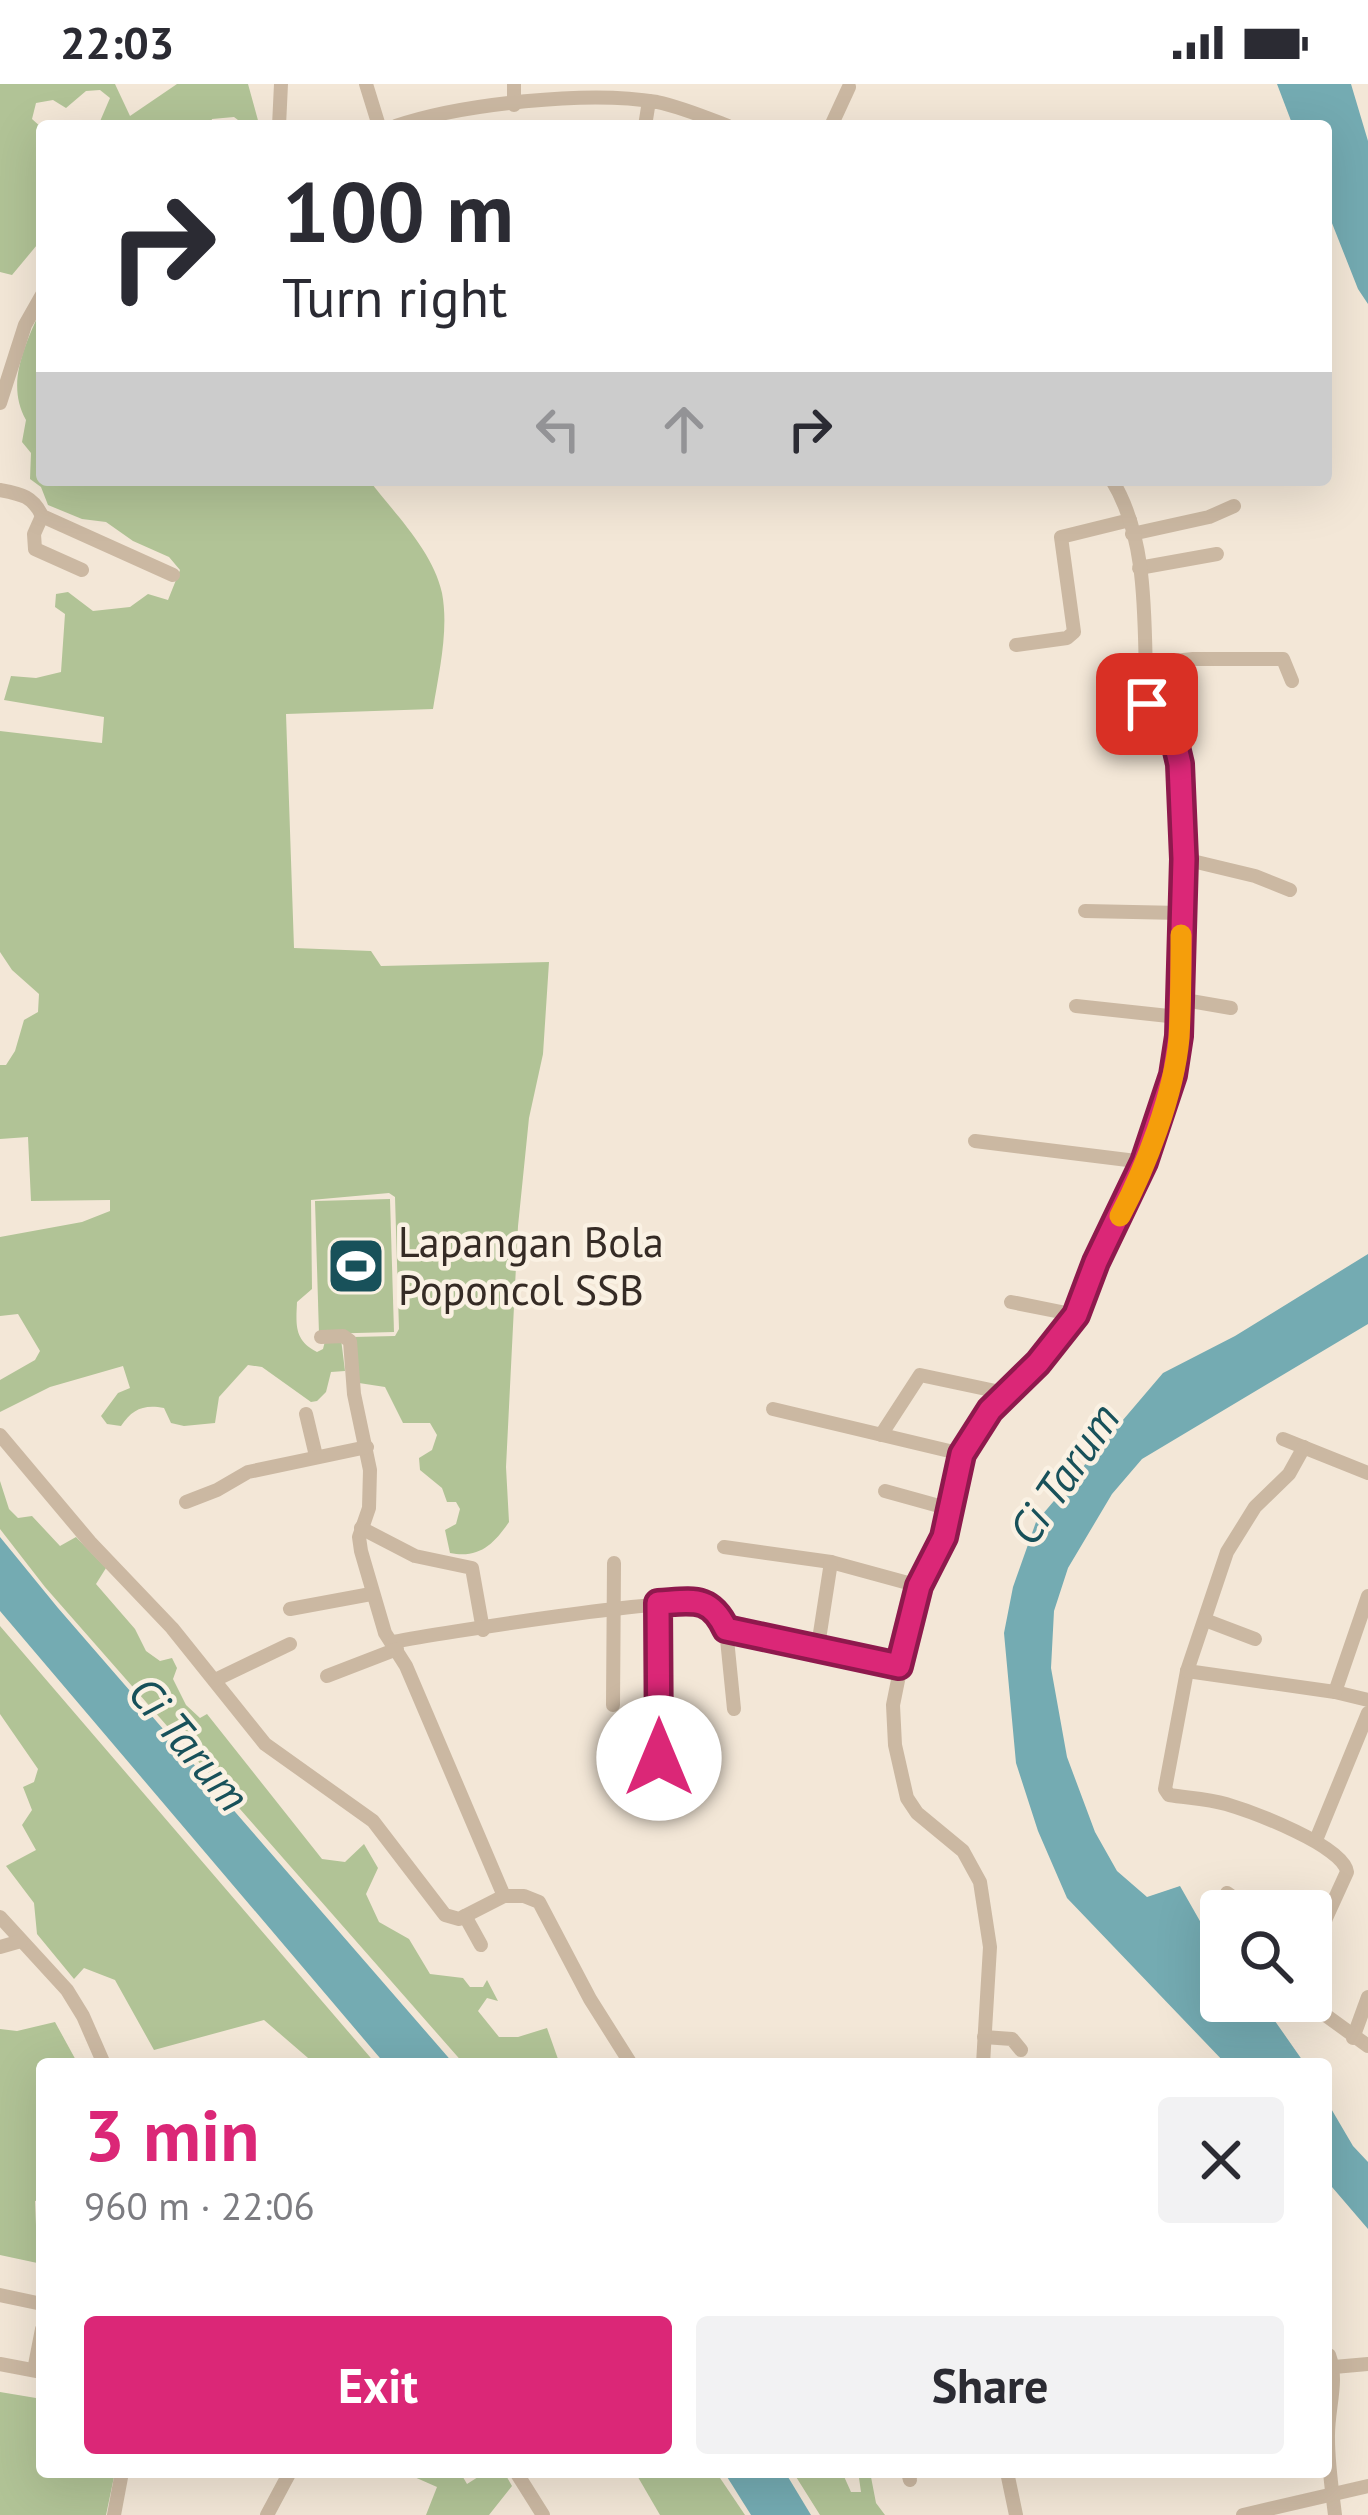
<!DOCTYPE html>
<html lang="en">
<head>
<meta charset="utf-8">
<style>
	:root { --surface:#fff; --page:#f2f2f3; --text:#2b2b33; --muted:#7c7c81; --accent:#db2777 }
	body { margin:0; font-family:"PT Sans",sans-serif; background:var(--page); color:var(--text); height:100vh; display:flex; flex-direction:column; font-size:45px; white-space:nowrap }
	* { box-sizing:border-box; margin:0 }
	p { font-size:39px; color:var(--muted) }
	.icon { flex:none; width:66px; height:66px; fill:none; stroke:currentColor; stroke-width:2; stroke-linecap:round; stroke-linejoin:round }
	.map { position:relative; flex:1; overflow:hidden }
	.side { position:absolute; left:36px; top:1974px; width:1296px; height:420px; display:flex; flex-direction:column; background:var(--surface); border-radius:12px; box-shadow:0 12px 48px #0002 }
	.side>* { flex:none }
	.banner { position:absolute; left:36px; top:36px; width:1296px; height:366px; border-radius:12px; box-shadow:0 12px 48px #0002; background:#fff; color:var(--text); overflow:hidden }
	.controls { position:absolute; left:1200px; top:1806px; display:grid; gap:24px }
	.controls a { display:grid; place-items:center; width:132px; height:132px; border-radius:12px; background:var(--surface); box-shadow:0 12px 48px #0002; font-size:60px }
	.pin { position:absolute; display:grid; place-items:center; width:102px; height:102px; color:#fff; margin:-51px; border-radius:24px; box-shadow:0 6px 18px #0006 }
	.me { position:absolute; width:132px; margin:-66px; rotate:0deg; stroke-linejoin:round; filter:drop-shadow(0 0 9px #0008) }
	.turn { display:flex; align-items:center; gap:42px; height:252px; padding:0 48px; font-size:54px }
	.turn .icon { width:156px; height:156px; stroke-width:2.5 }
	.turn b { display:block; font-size:84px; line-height:102px }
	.lanes { display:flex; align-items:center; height:114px; padding:0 48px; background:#0003; justify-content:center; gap:60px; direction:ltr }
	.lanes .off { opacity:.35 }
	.round { display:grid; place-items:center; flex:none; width:126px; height:126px; border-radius:12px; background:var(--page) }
	.headline { display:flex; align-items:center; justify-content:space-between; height:204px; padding:0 48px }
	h1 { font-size:72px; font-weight:600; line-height:90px; color:var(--accent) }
	.button { display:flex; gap:24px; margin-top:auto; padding:24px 48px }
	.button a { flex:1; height:138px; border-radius:12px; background:var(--accent); color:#fff; font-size:48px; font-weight:600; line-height:138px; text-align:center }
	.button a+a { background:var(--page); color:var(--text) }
	.status { display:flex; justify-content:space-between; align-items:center; height:84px; padding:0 60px; background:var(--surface); direction:ltr }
	.status svg { height:33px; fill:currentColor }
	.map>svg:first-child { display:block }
	.green { fill:#b1c396 }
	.water { fill:#74abb2 }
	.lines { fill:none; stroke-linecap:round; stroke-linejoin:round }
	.minor { stroke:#cbb8a2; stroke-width:14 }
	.route-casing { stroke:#8e194d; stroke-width:30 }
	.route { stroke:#db2777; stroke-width:21 }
	.slow { stroke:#f59e0b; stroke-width:21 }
	.labels { text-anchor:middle; stroke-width:9; stroke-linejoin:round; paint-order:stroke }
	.poi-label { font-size:42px; fill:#352b25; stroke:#faf1e3; text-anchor:start }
	.water-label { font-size:45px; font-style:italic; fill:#18515a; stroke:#faf1e3 }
</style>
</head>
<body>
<div class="status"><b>22:03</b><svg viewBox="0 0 49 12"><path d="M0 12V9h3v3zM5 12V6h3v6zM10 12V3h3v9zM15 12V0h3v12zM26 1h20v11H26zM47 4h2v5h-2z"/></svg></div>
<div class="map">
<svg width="1368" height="2431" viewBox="0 0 1368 2431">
	<rect width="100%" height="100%" fill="#f3e7d7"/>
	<g class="green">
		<polygon points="0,0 115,0 130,32 177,0 248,0 259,40 246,42 234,33 212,35 210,42 98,42 110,14 100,6 86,7 66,24 53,16 36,19 32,35 42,44 42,155 12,191 0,188"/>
		<path d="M42 223V396H369C394 429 433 467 442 509 449 546 439 588 433 625L286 630 294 864 371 867 381 882 549 878 543 970 529 1034 518 1142 506 1383 509 1438C494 1460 479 1475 450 1469L445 1446 456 1440 460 1425 456 1418H447L442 1404 420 1386 419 1374 432 1366 437 1351 430 1339H403L385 1303 359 1299 353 1253 395 1252 399 1245 395 1113 389 1109 311 1116 312 1205 297 1218C296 1241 294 1256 317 1268L323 1265 325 1257 341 1255 345 1287 331 1288 326 1308 317 1317 311 1318 262 1283 248 1281 219 1313 215 1339 184 1342 171 1339 164 1324C144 1320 132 1325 121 1342L107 1340 101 1332 118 1309 130 1304 123 1282 50 1303 0 1328V1296L35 1276 40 1267 18 1230 0 1232V1153L82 1138 110 1127V1116L31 1117 28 1053 0 1055V981H6L15 967 24 936 38 928 39 910 12 886 0 868V647L102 659 104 633 4 616 11 592 36 594 61 588 65 530 55 523 56 510 68 508 93 527 130 523 148 510 168 516 180 486 169 473 133 457 106 438 82 435 48 421 41 403 30 395 31 369 22 358 26 336C5 299 26 259 42 223Z"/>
		<polygon points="390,1115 394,1248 319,1250 315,1117"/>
		<polygon points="0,1397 9,1425 18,1434 32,1432 60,1462 76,1453 106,1484 96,1500 135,1545 146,1567 160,1577 172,1574 177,1584 173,1595 186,1621 200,1634 207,1630 322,1775 345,1778 364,1760 378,1784 366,1810 379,1838 409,1855 430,1890 463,1894 470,1903 483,1903 487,1896 498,1917 487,1914 478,1927 499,1953 518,1953 547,1944 558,1975 551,1980 464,1980 45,1503 0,1445"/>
		<polygon points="0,1542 376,1980 315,1980 264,1936 154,1966 115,1896 84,1884 74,1895 37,1850 34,1819 6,1782 36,1766 22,1741 32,1726 23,1703 34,1698 38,1685 0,1630"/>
		<polygon points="55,1938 78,1980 42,1980 42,2116 35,2117 36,2141 42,2141 42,2180 0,2171 0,1945 17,1947"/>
		<polygon points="0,2308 42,2315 42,2388 115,2388 106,2431 0,2431"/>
		<polygon points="403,2388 460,2388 467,2400 486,2388 504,2388 512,2402 489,2431 426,2431 437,2403"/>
		<polygon points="635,2388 716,2388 745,2431 660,2431"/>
		<polygon points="793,2388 842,2388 851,2408 861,2408 859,2394 871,2393 876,2419 885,2431 820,2431"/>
	</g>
	<g class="water">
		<polygon points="1277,0 1351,0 1368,57 1368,220 1358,205 1326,124 1326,42 1293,42"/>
		<polygon points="1368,1170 1368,1240 1142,1375 1112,1410 1068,1484 1054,1527 1051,1584 1067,1673 1095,1748 1117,1787 1147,1813 1180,1802 1221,1874 1221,1917 1261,1917 1305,1980 1226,1980 1067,1814 1038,1747 1016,1679 1004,1549 1013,1503 1036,1438 1163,1289 1235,1252"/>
		<polygon points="0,1453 58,1524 454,1980 385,1980 0,1527"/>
		<polygon points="1326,2016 1353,2062 1368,2078 1368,2145 1326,2096"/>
		<polygon points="724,2388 785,2388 811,2431 751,2431"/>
	</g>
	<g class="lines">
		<g class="minor">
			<polyline points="366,0 379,42"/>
			<polyline points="514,0 514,21"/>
			<polyline points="279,42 281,0"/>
			<path d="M396 42C461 20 588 6 657 18 681 23 705 33 728 42"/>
			<polyline points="645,42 649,17"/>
			<polyline points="831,42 849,3"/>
			<polyline points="0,319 25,241 42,211"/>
			<path d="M0 406C21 410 33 412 42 432L173 491"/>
			<polyline points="42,432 34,450 35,465 82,486"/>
			<polyline points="1132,450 1209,433 1234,422"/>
			<polyline points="1139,484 1217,470"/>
			<polyline points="1016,561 1067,554 1074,548 1061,453 1130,436"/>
			<polyline points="1145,580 1193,575 1283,575 1292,597"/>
			<polyline points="1184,775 1255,792 1290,806"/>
			<polyline points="1085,827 1181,829"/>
			<polyline points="1179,915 1231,924"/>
			<polyline points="1076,922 1178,933"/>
			<polyline points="975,1057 1144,1078"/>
			<polyline points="1011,1218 1076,1231"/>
			<polyline points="321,1253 343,1252 350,1257 354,1310 370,1386 369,1424 359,1453 361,1467 385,1549 406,1582 504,1812"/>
			<polyline points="773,1325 962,1370"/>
			<polyline points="306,1330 316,1372"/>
			<polyline points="0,1351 90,1458 172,1544 265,1660 373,1737 445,1831 459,1835 504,1812"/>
			<polyline points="881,1351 920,1291 1005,1309"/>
			<polyline points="1283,1355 1368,1389"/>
			<path d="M1304 1363 1289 1390 1255 1423 1227 1468 1187 1587 1165 1705 1169 1711C1188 1714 1208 1715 1226 1720 1253 1728 1344 1762 1347 1788L1326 1834 1311 1880"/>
			<polyline points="885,1407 950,1425"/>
			<polyline points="186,1418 217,1406 248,1388 367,1363"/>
			<polyline points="361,1444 415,1472 472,1484 483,1546"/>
			<polyline points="724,1463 831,1478 919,1502"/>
			<polyline points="658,1519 659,1674"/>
			<polyline points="290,1525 371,1510"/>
			<polyline points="1205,1536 1255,1555"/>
			<polyline points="726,1545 734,1625"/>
			<path d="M393 1558C435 1550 689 1509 711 1521 720 1526 722 1536 726 1545L899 1583"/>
			<polyline points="818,1562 831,1478"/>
			<polyline points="1187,1587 1335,1608 1368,1616"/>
			<polyline points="327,1592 397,1565"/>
			<polyline points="215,1596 290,1560"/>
			<polyline points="1335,1608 1368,1512"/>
			<polyline points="613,1621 614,1479"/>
			<polyline points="1316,1756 1368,1629"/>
			<polyline points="1227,1809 1253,1827"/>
			<polyline points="504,1812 524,1812 539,1818 590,1915 631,1980"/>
			<polyline points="465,1832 481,1861"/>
			<polyline points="0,1833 67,1906 83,1932 104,1980"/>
			<polyline points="0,1863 21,1857"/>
			<polyline points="1306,1917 1368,1962"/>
			<polyline points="984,1953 1012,1955 1021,1966"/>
			<polyline points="1353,1954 1368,1913"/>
			<path d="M983 1980 990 1863 980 1798 963 1767 917 1729 907 1714 895 1661 893 1621 912 1527 919 1502 944 1452 962 1370 990 1326 1038 1279 1076 1231 1096 1178 1144 1078 1173 991 1179 952 1184 775 1180 680 1176 663 1155 637 1147 619C1143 547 1151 460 1112 396"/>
			<polyline points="0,2211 42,2220"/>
			<path d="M1329 2271C1339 2298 1327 2325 1328 2355 1328 2380 1332 2406 1335 2431"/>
			<polyline points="0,2280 42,2288"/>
			<polyline points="1334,2283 1368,2280"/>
			<polyline points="34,2286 42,2245"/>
			<polyline points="516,2388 543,2431"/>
			<polyline points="908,2388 910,2396"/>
			<polyline points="1007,2388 1016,2431"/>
			<polyline points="114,2431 122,2388"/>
			<polyline points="267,2431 290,2388"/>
			<polyline points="1243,2431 1368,2402"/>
		</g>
	</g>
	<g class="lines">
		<defs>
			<path id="route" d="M659 1674 658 1519C693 1517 710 1511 726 1545L899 1582 919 1502 944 1453 962 1370 990 1326 1038 1279 1076 1231 1096 1178 1144 1078 1173 991 1179 952 1184 775 1180 680 1176 663 1155 638 1147 620"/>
		</defs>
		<use href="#route" class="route-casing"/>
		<use href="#route" class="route"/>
		<path class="slow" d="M1120 1132C1146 1083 1174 1010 1179 954 1181 920 1181 885 1181 851"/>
	</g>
	<defs>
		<symbol id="stadium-square" viewBox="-11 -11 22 22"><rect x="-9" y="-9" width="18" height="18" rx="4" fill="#18515a" stroke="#faf1e3"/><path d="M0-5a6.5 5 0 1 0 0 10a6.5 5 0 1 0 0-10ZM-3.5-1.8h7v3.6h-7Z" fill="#fff"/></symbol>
	</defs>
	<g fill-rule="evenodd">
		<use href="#stadium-square" x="323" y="1149" width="66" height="66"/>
	</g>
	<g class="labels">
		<g class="poi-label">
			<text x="398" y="1173">Lapangan Bola<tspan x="398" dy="48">Poponcol SSB</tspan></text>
		</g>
		<g class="water-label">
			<text transform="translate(1064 1390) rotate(-56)" y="16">Ci Tarum</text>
			<text transform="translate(189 1660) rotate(50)" y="16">Ci Tarum</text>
		</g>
	</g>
</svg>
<div class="controls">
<a><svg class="icon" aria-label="search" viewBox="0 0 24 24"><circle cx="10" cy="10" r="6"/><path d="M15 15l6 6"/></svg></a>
</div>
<div class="pin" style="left:1147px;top:620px;background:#d93025"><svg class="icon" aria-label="arrive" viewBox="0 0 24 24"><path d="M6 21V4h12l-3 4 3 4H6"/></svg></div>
<svg class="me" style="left:659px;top:1674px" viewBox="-20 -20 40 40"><circle r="19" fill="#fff"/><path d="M0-13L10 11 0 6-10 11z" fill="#db2777"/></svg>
<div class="banner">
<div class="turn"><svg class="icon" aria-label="right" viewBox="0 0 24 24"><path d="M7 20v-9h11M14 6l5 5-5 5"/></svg><div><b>100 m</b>Turn right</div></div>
<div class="lanes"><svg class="icon off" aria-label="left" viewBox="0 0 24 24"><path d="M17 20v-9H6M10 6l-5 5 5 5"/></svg><svg class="icon off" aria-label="ahead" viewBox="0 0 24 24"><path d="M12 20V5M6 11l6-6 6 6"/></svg><svg class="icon" aria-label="right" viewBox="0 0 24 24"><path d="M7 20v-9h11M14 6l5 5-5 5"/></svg></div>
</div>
<section class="side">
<div class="headline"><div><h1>3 min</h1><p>960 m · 22:06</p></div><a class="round"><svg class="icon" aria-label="close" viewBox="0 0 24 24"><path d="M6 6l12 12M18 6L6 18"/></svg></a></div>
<div class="button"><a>Exit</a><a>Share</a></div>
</section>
</div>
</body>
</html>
